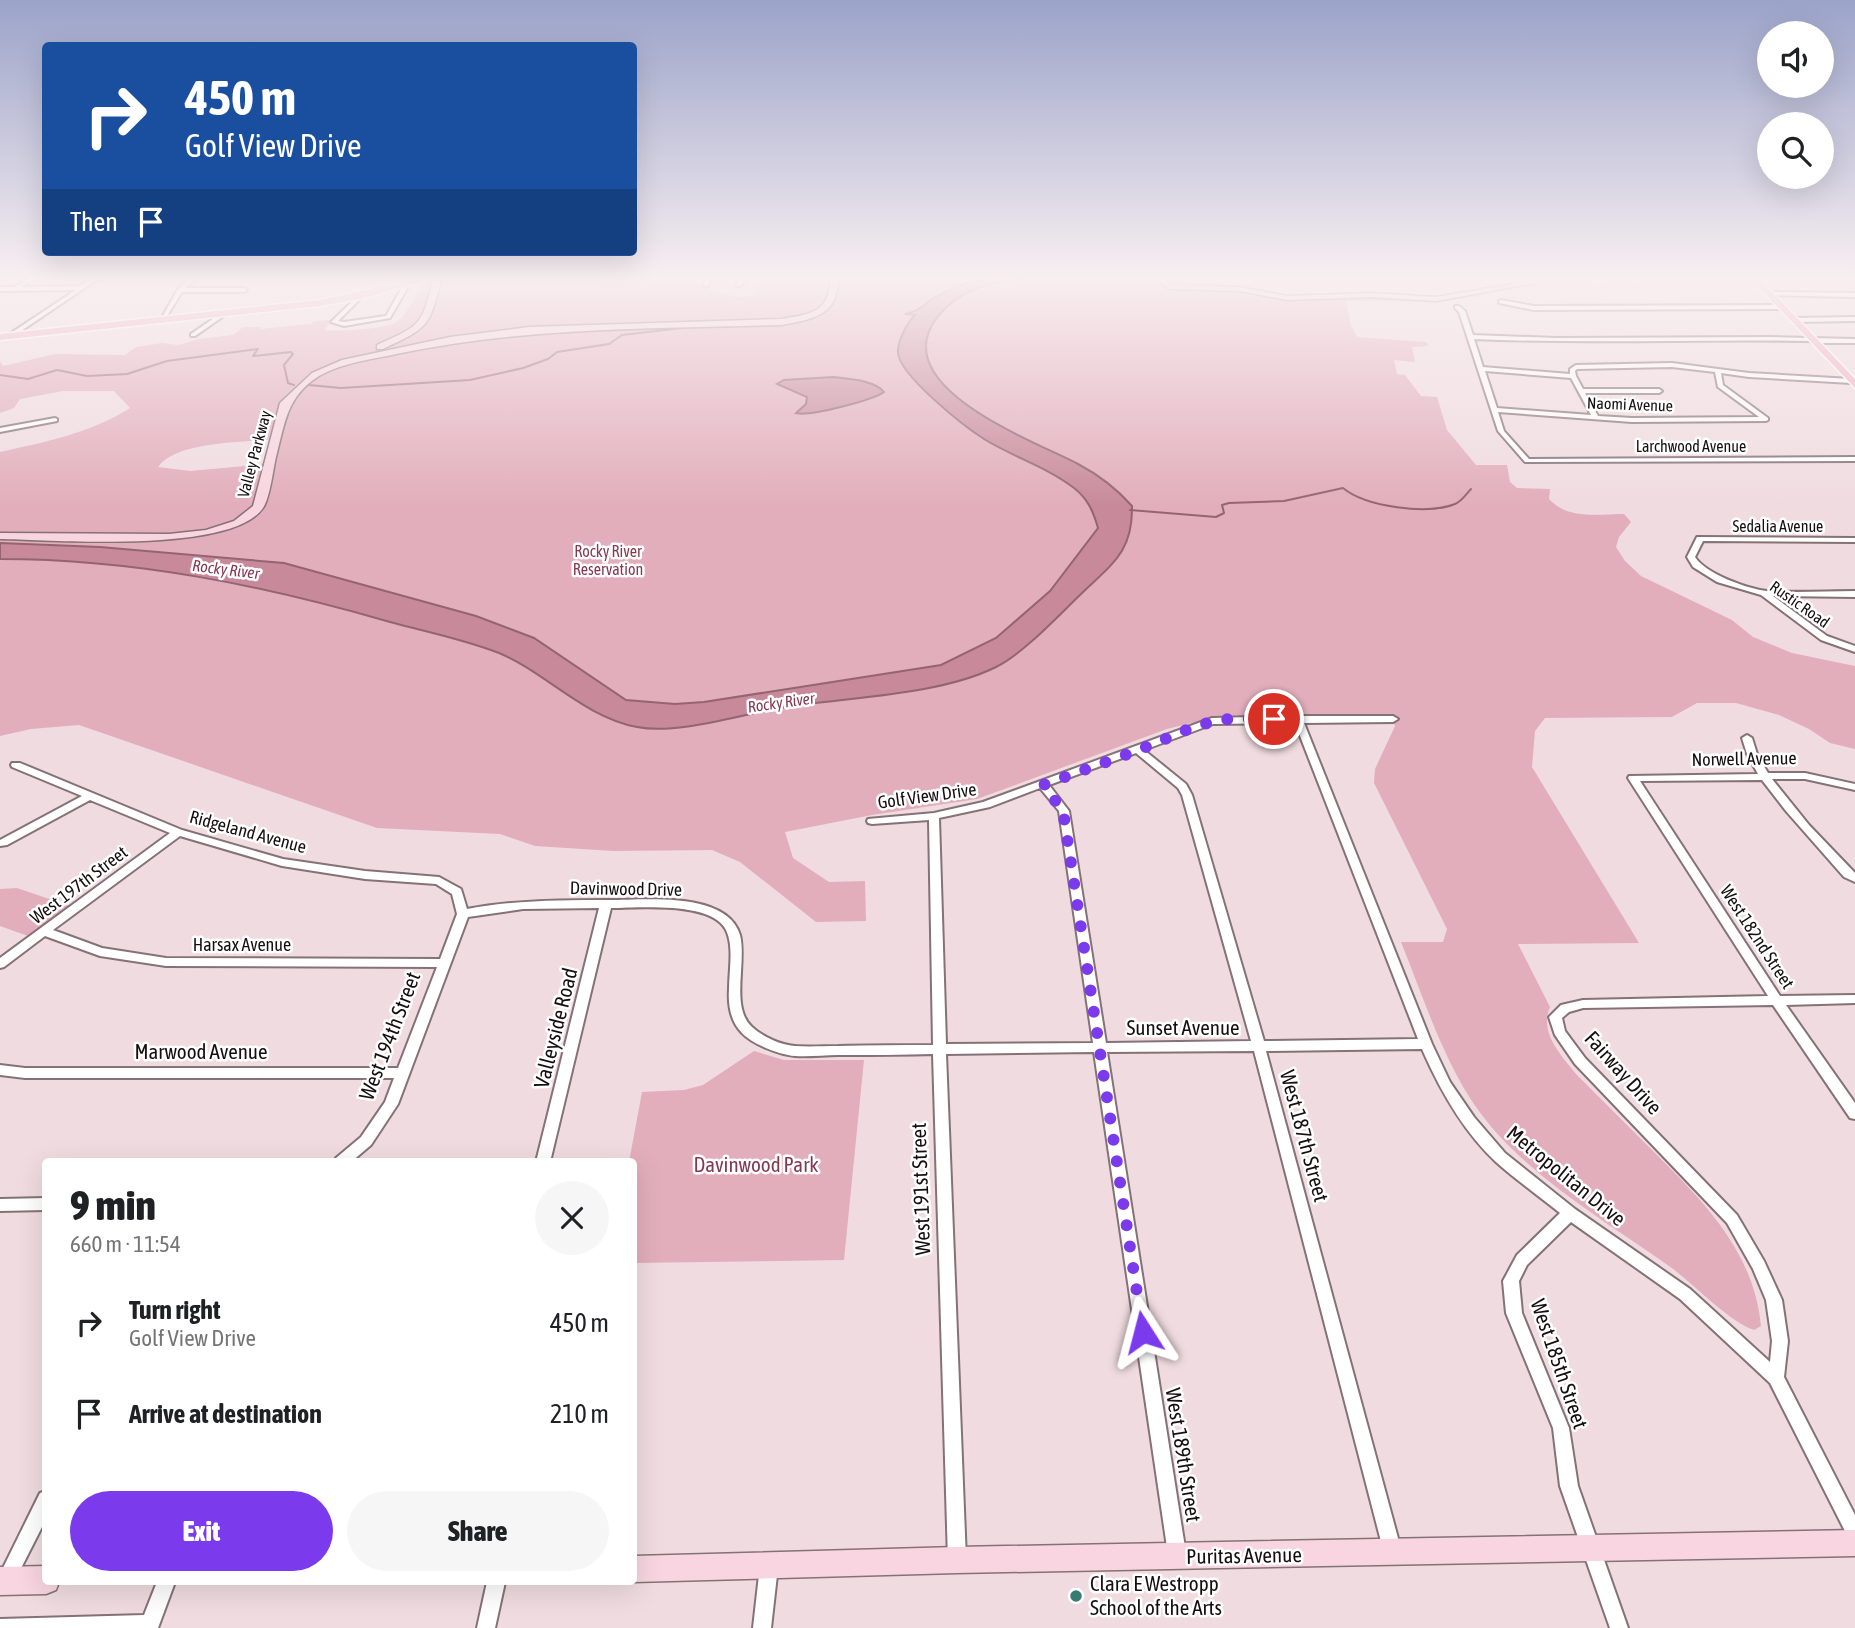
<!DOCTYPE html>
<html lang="en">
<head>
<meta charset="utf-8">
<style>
	:root { --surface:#fff; --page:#f6f6f6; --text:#202124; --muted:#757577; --accent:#7c3aed }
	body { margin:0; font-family:"Asap Condensed",sans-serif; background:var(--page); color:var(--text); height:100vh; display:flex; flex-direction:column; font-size:26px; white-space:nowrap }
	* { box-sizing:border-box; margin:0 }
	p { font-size:23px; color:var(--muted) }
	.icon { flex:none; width:38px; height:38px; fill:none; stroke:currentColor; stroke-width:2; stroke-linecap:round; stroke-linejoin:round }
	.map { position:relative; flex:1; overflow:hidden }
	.sheet { position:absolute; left:42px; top:1158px; width:595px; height:427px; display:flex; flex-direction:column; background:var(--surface); border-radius:7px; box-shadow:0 7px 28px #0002 }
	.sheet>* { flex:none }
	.guide { position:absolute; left:42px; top:42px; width:595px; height:214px; border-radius:7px; box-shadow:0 7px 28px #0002; background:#1a4fa0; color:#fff; overflow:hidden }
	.buttons { position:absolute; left:1757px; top:21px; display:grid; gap:14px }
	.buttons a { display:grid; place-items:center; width:77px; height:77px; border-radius:50%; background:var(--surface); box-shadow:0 7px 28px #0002; font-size:35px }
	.pin { position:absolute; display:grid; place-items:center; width:60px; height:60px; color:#fff; margin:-30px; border:4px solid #fff; border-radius:50%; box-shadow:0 2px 7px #0007 }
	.me { position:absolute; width:77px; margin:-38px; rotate:351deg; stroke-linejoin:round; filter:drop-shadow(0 0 5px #0008) }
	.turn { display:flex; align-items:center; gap:24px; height:147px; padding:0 28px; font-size:32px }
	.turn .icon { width:91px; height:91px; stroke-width:2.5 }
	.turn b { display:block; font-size:49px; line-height:60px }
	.then { display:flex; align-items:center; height:66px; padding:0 28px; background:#0003; gap:14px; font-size:26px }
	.round { display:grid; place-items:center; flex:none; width:74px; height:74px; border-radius:37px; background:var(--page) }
	.headline { display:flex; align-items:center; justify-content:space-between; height:119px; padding:0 28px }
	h1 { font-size:42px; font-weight:800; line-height:52px }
	.primary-button { display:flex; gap:14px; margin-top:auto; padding:14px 28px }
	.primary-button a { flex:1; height:80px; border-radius:42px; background:var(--accent); color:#fff; font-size:28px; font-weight:800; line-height:80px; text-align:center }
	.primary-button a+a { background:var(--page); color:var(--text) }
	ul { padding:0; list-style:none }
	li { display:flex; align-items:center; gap:21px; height:91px; padding:0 28px }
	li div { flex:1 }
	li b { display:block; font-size:26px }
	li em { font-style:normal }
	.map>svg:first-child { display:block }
	.green { fill:#e2aebb; fill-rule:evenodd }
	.water { fill:#c88a9a; stroke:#936571; stroke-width:2 }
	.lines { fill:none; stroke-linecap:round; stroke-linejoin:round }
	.stream { stroke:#936571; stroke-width:2 }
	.street-casing { stroke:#847277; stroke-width:4 }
	.secondary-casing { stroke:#847277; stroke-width:3 }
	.primary-casing { stroke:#fff; stroke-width:3 }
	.street { fill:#fff; fill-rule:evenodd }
	.secondary { fill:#f8d5e0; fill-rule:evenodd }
	.primary { fill:#f0acc0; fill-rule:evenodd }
	.route { stroke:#7c3aed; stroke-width:12; stroke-dasharray:0 21.6 }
	.poi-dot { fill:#377c72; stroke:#fff; stroke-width:2.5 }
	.labels { text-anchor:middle; stroke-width:5; stroke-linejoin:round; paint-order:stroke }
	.far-street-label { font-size:16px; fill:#160f11; stroke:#fff }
	.far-park-label { font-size:16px; fill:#853951; stroke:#fff }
	.far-water-label { font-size:16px; font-style:italic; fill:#853951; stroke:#fff }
	.street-label { font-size:18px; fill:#160f11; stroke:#fff }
	.near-street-label { font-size:21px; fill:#160f11; stroke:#fff }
	.near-park-label { font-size:21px; fill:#853951; stroke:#fff }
	.near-poi-label { font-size:21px; fill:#160f11; stroke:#fff; text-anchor:start }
</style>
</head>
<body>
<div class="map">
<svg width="1855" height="1628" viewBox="0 0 1855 1628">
	<rect width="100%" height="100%" fill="#f0dce0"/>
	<g class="green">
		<path d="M438 277H678L734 297 757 295 756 291 762 277H1196L1189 282 1230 284 1245 287 1159 285 1262 291 1285 298 1346 295 1423 299 1476 294 1482 296 1440 302 1346 301 1351 326 1357 337 1427 342 1428 346 1412 347 1415 362 1394 360 1397 374 1405 375 1421 396 1437 397 1447 430 1476 465H1507L1510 482 1517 488 1550 489 1549 499C1568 520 1598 514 1624 514L1631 522 1619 537 1616 547 1625 561 1641 576 1732 620 1753 637 1792 653 1855 666V749L1830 743 1809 729 1779 715 1736 703H1697L1672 717 1545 718 1535 731 1532 767 1639 943 1518 944 1550 1007C1539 1033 1561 1055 1576 1074 1603 1101 1630 1128 1657 1155 1706 1204 1754 1253 1761 1326L1754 1330C1729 1322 1693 1283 1669 1266 1603 1219 1524 1175 1476 1107 1443 1060 1423 996 1401 942H1443L1447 929 1374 783 1375 769 1395 726 1392 719 1203 720 1167 729 977 799 872 815 785 832 793 858 829 882 865 881 866 921 816 922 740 862 712 850 613 851 535 846 500 834 377 828 79 725 31 729 0 736V452C45 442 91 433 130 408L114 391H63L20 399 14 408 0 413V361L3 366 55 354 125 355 136 347 162 343 179 345 198 339 233 335 243 327H262L260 329 311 324 314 321 332 320 324 330C341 331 382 330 396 322 408 315 415 296 421 285L437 281ZM273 439 268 464 190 471 158 467C177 441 242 443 273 439Z"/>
		<polygon points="17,888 70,906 28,936 0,926 0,889"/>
		<polygon points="754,1051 784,1060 864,1060 844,1260 634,1263 634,1162 629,1162 642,1092 684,1090 703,1085"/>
	</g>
	<g class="water">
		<path d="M993 277H1109C1053 278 973 268 936 319 886 388 1037 442 1078 464 1099 475 1116 488 1132 506 1133 552 1112 564 1081 594 1058 616 1024 653 996 667 938 696 845 697 780 708 739 715 677 735 637 727 584 717 545 672 499 653 463 639 427 632 390 622 262 585 134 559 0 559V543L100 547 284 563 476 616 534 638 626 700 675 704 704 702 941 665 996 638 1050 591 1098 528C1093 511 1088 499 1074 488 1047 467 1013 457 984 439 965 427 900 376 898 353 897 342 907 323 915 315L905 314C918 312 923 305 934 298 952 287 972 280 993 277Z"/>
		<path d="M833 377C849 379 875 380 884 392 873 400 809 417 796 413L806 404 807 397 777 384 784 380Z"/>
	</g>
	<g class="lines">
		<g class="stream">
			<polyline points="0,375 28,379 57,370 87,376 127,374 167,361 258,349 253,356 291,352 293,354 284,365 288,383 294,385"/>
			<polyline points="309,385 341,388 470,380 523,368 548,359 557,352 609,344 622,335 682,328"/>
			<path d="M1130 510 1216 517 1224 513 1222 505 1229 503 1284 501 1343 488C1366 507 1427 515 1455 504 1462 501 1466 494 1471 489"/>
		</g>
		<defs>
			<g id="street">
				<polygon points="32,277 38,277 21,287 80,286 95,277 101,277 12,337 8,337 8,335 76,290 0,291 0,287 14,287"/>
				<polygon points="192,277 198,277 185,288 244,288 247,290 244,292 182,292 164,321 160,321 178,289"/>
				<polygon points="707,277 712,277 709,285 706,287 703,285"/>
				<polygon points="740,277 745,277 742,285 739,287 736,285"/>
				<polygon points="404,284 409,285 390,318 344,326 331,322 360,294 362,297 338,321 344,322 386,316"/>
				<polygon points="1770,292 1855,293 1855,297 1768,295"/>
				<polygon points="1501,300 1534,306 1782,305 1785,307 1782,309 1534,310 1499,303 1499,301"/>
				<path d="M1455 306H1459L1465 311 1473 335 1556 338 1769 337 1855 339V343H1813L1810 341C1698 339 1586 344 1474 339L1483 367 1570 374V369L1576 365 1672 363 1749 373 1851 379 1854 381 1851 383 1749 377 1721 373 1723 385 1768 418V420L1766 421 1632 422 1498 412 1504 431 1529 459 1855 457V461L1525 462 1498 431 1459 312 1455 308ZM1672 367 1715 372 1718 387 1759 417 1632 418 1598 416 1585 393H1659L1662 391 1659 389H1583L1576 376 1575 371 1577 369ZM1485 371 1571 378 1591 415 1497 408Z"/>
				<polygon points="223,312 228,313 195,336 191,336 191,334"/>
				<polygon points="1855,317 1855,321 1795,322 1792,320 1795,318"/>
				<polygon points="55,418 57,419 57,421 0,432 0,428"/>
				<path d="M1697 537 1855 538V542L1703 541 1695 557C1706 574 1748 589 1767 591 1796 593 1826 591 1855 591V597L1773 596 1827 636 1855 646V652L1821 640 1761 595 1717 582 1693 567 1687 557Z"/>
				<path d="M1298 716H1393L1398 719 1393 722 1304 723 1432 1044 1450 1082 1474 1117 1505 1153 1575 1209 1690 1289 1770 1362 1772 1341 1766 1300 1753 1269 1727 1223 1575 1064 1555 1035 1549 1017 1561 1005 1583 1000 1768 996 1628 778 1629 776 1758 774 1747 754 1742 738 1747 735 1752 738 1757 754 1768 773H1805L1855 784V790L1805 779H1772L1809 825 1855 873V882L1844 877 1786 811 1762 780 1640 781 1780 996 1855 995V1003L1786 1005 1855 1103V1119L1850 1118 1773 1005 1583 1008 1569 1012 1562 1018 1565 1031 1585 1058 1737 1215 1764 1261 1782 1300 1788 1341 1784 1377 1855 1515V1542L1849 1539 1770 1383 1680 1299 1571 1222 1527 1265 1519 1281 1522 1313 1569 1428 1578 1486 1628 1628H1610L1560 1486 1553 1428 1506 1313 1503 1281 1517 1255 1560 1213C1539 1196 1516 1180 1496 1162 1463 1131 1440 1090 1422 1049L1266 1051 1402 1553 1399 1559 1393 1562 1387 1559 1384 1553 1254 1051 1107 1052 1186 1554 1183 1560 1177 1563 1171 1560 1168 1554 1094 1052 946 1054 966 1560 963 1566 957 1569 951 1566 948 1560 933 1054C902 1055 870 1055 838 1055 824 1055 809 1057 795 1056 780 1055 752 1044 742 1033 730 1021 728 1004 729 989 729 970 734 947 726 930 712 901 638 908 611 908L550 1162H536L599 908 523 909 468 917 398 1104 371 1145 351 1162H334L336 1158 361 1137 385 1102 394 1078H25L0 1075V1065L25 1068H398L437 967 166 966 100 956 45 936 4 967 0 968V958L170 833 90 800 7 845 0 846V840L82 796 12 767 11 765 12 763H20L182 830 283 859 365 871 439 877 461 889 467 909C515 900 562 900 610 900 645 900 727 891 740 935 747 962 730 1007 752 1027 763 1037 781 1045 795 1046 809 1047 824 1046 838 1046 870 1045 901 1045 933 1045L929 820 872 824 868 823 867 821 868 819 934 813 983 802 1212 718ZM1295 723 1418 1039 1264 1041 1192 795 1186 784 1144 750 1213 724ZM1136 753 1178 788 1182 795 1251 1041 1106 1043 1069 811 1049 785ZM1040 788 1059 811 1093 1043 946 1044 939 818 990 807ZM180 836 282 866 365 879 436 884 452 894 457 914 440 959 166 958 102 948 53 930Z"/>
				<polygon points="46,1198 46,1210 0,1211 0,1199"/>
				<polygon points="46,1491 46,1519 13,1584 7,1587 1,1584 1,1572 40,1493"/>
				<polygon points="769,1557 775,1560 778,1566 771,1628 753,1628 760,1566 763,1560"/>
				<polygon points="157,1582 175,1582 158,1628 0,1628 0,1619 144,1615"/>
				<polygon points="487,1582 505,1582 495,1628 477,1628"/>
			</g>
			<g id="secondary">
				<path d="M434 277H442C429 327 430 327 383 349H377V345C423 324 421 326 434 277Z"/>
				<path d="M830 277H838C839 316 813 319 781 325 654 329 526 327 401 353 374 359 344 362 319 376 286 397 285 423 276 457 273 470 270 498 263 508 232 554 54 540 0 539V533L169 534 206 530 234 521 253 506 280 403 312 373 342 360 450 337 529 327 781 319C811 314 831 312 830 277Z"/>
				<polygon points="1154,277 1162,277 1171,285 1240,287 1287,296 1371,293 1436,297 1549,278 1553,280 1436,301 1371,297 1287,300 1240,291 1169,289"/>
				<polygon points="1855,1530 1855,1556 957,1573 634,1582 633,1582 634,1556 957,1547"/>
				<polygon points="46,1566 46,1582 59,1582 56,1590 46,1594 0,1595 0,1567"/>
			</g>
			<g id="primary">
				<polygon points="427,277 441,277 360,299 320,306 0,340 0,334 320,300"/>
				<polygon points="1517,277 1642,277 1638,280 1549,283"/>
				<polygon points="1659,277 1670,277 1663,280"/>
				<polygon points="1749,277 1758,277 1855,379 1855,388"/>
			</g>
		</defs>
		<use href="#street" class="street-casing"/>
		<use href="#secondary" class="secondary-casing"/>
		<use href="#primary" class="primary-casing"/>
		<use href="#street" class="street"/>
		<use href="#secondary" class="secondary"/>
		<use href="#primary" class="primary"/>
	</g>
	<linearGradient id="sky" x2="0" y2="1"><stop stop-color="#9ba3c9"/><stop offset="0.55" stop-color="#f8eff1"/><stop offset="1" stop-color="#f8eff1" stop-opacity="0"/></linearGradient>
	<rect width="1855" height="505" fill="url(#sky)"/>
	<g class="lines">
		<polyline class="route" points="1143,1332 1063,811 1043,785 1139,750 1198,725 1228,719 1274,719"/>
	</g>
	<circle class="poi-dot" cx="1076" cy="1596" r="7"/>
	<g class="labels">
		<g class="far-street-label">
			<text transform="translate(1630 404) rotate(2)" y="6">Naomi Avenue</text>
			<text x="1691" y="452">Larchwood Avenue</text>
			<text transform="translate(254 454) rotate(-75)" y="6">Valley Parkway</text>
			<text x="1778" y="532">Sedalia Avenue</text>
			<text transform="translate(1800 604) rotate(35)" y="6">Rustic Road</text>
		</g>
		<g class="far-park-label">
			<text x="608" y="557">Rocky River<tspan x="608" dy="18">Reservation</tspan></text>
		</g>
		<g class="far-water-label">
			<text transform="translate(226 569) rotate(7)" y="6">Rocky River</text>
			<text transform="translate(781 702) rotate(-8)" y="6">Rocky River</text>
		</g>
		<g class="street-label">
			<text transform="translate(1744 759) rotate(-1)" y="6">Norwell Avenue</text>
			<text transform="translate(927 796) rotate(-8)" y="6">Golf View Drive</text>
			<text transform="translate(248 832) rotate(15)" y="6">Ridgeland Avenue</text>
			<text transform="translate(79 885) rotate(-37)" y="6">West 197th Street</text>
			<text transform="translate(626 889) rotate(1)" y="6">Davinwood Drive</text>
			<text transform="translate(1757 937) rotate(57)" y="6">West 182nd Street</text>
			<text x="242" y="951">Harsax Avenue</text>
		</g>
		<g class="near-street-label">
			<text transform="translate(556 1028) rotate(-76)" y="7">Valleyside Road</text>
			<text x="1183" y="1035">Sunset Avenue</text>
			<text transform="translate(390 1036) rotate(-69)" y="7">West 194th Street</text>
			<text x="201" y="1059">Marwood Avenue</text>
			<text transform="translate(1623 1073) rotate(48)" y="7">Fairway Drive</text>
			<text transform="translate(1304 1136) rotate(75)" y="7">West 187th Street</text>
			<text transform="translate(1566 1176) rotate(39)" y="7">Metropolitan Drive</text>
			<text transform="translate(921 1189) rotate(-92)" y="7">West 191st Street</text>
			<text transform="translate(1559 1364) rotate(71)" y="7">West 185th Street</text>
			<text transform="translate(1183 1455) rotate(81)" y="7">West 189th Street</text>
			<text transform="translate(1244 1556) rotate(-1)" y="7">Puritas Avenue</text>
		</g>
		<g class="near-park-label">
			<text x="756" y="1172">Davinwood Park</text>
		</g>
		<g class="near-poi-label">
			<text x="1090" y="1591">Clara E Westropp<tspan x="1090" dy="24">School of the Arts</tspan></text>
		</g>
	</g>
</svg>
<div class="buttons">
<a><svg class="icon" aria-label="sound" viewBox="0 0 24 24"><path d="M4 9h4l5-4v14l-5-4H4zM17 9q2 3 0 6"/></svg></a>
<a><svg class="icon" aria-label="search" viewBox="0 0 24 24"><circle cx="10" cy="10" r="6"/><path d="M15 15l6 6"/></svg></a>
</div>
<div class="pin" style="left:1274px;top:719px;background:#d93025"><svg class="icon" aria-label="arrive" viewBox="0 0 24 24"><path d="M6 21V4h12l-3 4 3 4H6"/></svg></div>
<svg class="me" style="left:1143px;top:1332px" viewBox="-20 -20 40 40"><path d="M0-17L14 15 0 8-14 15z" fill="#7c3aed" stroke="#fff" stroke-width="4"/></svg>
<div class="guide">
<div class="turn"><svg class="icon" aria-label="right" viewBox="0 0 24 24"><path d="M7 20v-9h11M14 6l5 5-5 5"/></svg><div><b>450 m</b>Golf View Drive</div></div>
<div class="then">Then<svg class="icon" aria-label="arrive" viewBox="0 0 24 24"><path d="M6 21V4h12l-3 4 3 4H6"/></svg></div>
</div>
<section class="sheet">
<div class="headline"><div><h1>9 min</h1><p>660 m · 11:54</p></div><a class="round"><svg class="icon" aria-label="close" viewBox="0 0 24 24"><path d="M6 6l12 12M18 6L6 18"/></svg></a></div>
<ul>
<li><svg class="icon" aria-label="right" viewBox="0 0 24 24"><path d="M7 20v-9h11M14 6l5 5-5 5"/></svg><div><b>Turn right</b><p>Golf View Drive</p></div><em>450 m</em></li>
<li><svg class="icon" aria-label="arrive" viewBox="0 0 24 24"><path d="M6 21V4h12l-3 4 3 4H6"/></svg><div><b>Arrive at destination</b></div><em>210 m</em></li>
</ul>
<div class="primary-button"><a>Exit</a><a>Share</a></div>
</section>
</div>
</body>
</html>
